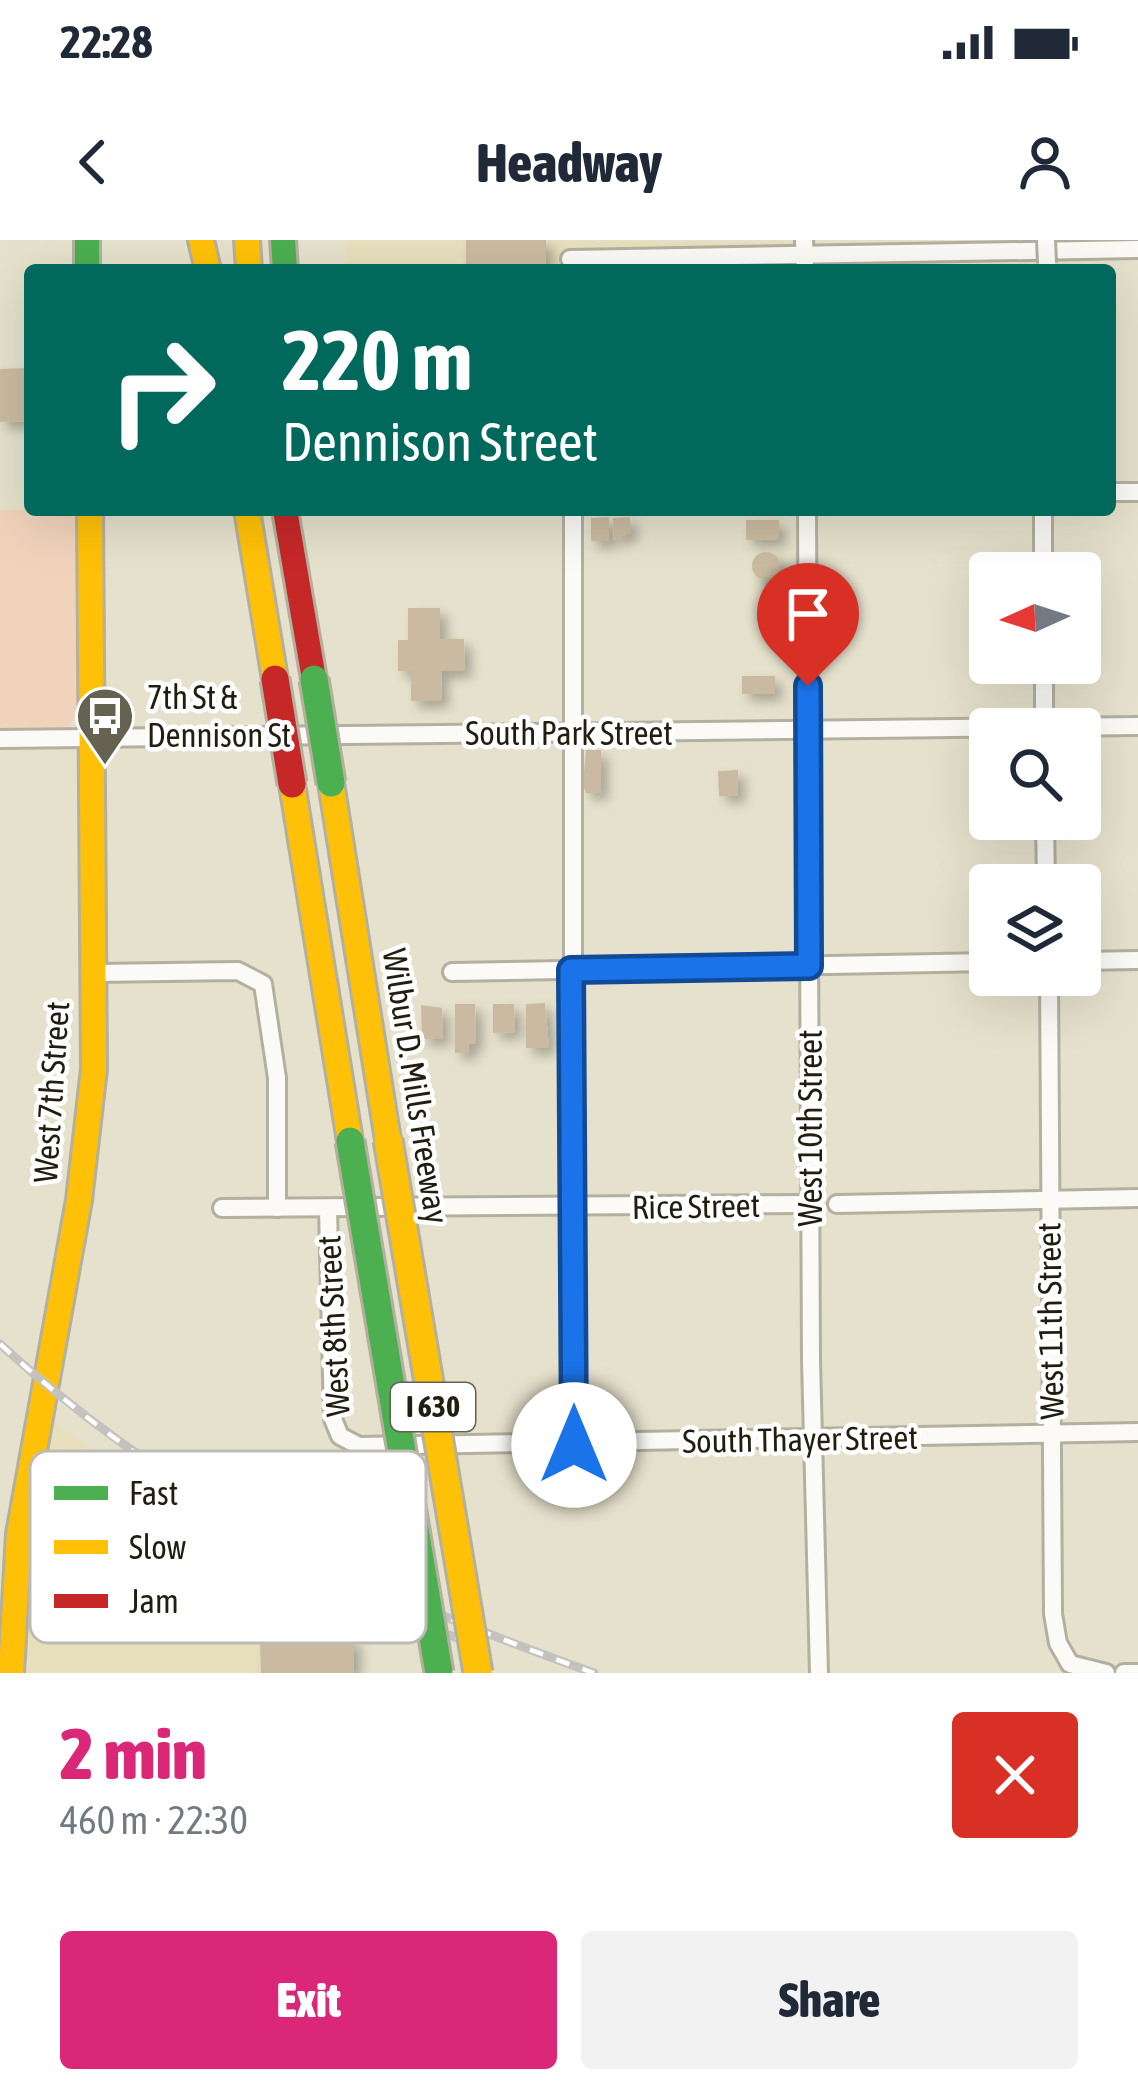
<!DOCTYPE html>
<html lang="en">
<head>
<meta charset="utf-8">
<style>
	:root { --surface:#fff; --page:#f2f2f3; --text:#1f2937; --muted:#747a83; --accent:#db2777 }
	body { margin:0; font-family:"Asap Condensed",sans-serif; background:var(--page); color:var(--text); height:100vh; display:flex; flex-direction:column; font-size:45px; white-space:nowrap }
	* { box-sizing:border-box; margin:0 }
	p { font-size:39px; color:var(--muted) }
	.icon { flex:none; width:66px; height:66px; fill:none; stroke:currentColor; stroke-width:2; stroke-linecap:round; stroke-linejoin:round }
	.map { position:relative; height:1433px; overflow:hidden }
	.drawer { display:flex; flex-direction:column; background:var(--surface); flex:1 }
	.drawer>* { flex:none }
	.top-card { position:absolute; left:24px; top:24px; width:1092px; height:252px; border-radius:12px; box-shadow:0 12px 48px #0002; background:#00695c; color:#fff; overflow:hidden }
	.needle { width:78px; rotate:267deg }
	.tools { position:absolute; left:969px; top:312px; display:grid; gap:24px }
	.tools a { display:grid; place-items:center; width:132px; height:132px; border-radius:12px; background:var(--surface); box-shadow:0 12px 48px #0002; font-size:60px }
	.pin { position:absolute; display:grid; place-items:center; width:102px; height:102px; color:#fff; margin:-123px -51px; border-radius:50% 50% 50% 0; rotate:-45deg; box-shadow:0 0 12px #0007 }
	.pin .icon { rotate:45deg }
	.me { position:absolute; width:132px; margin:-66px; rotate:0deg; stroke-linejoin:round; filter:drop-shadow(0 0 9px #0008) }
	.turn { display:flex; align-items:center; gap:42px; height:252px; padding:0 60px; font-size:54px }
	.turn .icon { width:156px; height:156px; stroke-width:2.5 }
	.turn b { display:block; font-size:84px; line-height:102px }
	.round { display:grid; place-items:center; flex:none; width:126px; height:126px; border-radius:12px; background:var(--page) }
	.head { display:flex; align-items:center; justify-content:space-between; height:204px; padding:0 60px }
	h1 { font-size:72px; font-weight:800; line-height:90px; color:var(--accent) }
	.cta { display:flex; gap:24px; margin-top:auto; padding:24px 60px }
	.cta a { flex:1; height:138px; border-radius:12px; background:var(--accent); color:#fff; font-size:48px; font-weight:800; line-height:138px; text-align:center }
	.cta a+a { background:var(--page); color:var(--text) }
	.status { display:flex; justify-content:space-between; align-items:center; height:84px; padding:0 60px; background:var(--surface); direction:ltr }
	.status svg { height:33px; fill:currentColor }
	header { display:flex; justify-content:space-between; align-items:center; height:156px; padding:0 60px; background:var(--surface); font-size:54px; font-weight:800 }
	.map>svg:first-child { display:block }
	.built { fill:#e8dfbd }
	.green { fill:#f1d3bc }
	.building { fill:#cabaa1; filter:url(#shadow) }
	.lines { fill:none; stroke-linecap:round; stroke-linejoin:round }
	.street-casing { stroke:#b4b09f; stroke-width:22 }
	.fast-casing { stroke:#b4b09f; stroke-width:30 }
	.slow-casing { stroke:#b4b09f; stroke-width:30 }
	.jam-casing { stroke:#b4b09f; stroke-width:30 }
	.street { stroke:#fbfaf7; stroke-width:16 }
	.fast { stroke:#4caf50; stroke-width:24 }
	.slow { stroke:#ffc107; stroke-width:24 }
	.jam { stroke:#c62828; stroke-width:24 }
	.rail-casing { stroke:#c4c2bd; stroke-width:9 }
	.rail { stroke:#fff; stroke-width:4.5; stroke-dasharray:14; stroke-linecap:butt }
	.street-bridge-casing { stroke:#b4b09f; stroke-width:22; stroke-linecap:butt }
	.fast-bridge-casing { stroke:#b4b09f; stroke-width:33; stroke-linecap:butt }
	.slow-bridge-casing { stroke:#b4b09f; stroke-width:33; stroke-linecap:butt }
	.jam-bridge-casing { stroke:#b4b09f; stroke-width:33; stroke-linecap:butt }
	.street-bridge { stroke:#fbfaf7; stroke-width:16 }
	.fast-bridge { stroke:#4caf50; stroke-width:27 }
	.slow-bridge { stroke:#ffc107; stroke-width:27 }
	.jam-bridge { stroke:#c62828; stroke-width:27 }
	.route-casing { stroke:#114b97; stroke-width:30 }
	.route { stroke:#1a73e8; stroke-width:21 }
	.labels { text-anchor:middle; stroke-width:9; stroke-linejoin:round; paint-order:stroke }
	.shield { fill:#fff; stroke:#646157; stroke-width:3 }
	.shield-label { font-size:30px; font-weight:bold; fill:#211d0f }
	.poi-label { font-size:33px; fill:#211d0f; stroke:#fff; text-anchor:start }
	.street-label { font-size:33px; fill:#211d0f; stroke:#fff }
	.key { fill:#fff; stroke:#bcbbb7; stroke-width:3 }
	.key-label { font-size:33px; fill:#211d0f }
</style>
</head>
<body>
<div class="status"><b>22:28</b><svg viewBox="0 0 49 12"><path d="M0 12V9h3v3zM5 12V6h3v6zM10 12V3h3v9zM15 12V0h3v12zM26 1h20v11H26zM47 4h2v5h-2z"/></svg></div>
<header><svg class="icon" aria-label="back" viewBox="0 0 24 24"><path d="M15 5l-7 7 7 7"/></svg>Headway<svg class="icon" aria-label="person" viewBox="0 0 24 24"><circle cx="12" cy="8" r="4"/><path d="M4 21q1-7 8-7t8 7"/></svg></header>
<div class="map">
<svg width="1138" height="1433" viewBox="0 0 1138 1433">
	<defs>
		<filter id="shadow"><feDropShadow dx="7" dy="7" stdDeviation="6" flood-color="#0004"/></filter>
	</defs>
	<rect width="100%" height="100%" fill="#e6e1cc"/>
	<g class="built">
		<polygon points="346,0 919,3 919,30 347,30"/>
		<polygon points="52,1181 187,1276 354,1367 355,1433 27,1433 28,1323"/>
	</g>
	<path class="green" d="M0 270H70L80 280C81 327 97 463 64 492L0 494Z"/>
	<g class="building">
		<rect x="466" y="0" width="80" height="30"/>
		<polygon points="30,128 30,181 0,182 0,129"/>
		<polygon points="609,277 609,301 591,301 591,278"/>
		<polygon points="630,277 631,292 614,300 613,278"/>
		<polygon points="746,280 779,280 779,299 746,300"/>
		<circle cx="766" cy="326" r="14"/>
		<polygon points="408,368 440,368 440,399 464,399 465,431 441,431 442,461 411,461 411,431 398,431 398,400 408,400"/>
		<rect x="742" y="436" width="33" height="18"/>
		<polygon points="586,510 601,510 601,553 586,553 583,545"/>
		<polygon points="738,530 738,556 719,556 718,531"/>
		<polygon points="545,763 549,808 526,808 526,764"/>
		<polygon points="455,764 475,764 476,804 469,804 469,813 455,813"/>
		<polygon points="493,764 514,764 515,792 493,793"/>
		<polygon points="421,765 442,768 443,799 422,799"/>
		<polygon points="354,1398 354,1433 261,1433 260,1400"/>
	</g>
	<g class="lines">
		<defs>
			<g id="street">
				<polyline points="804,0 805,30"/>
				<polyline points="570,19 1138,9"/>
				<polyline points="1110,252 1138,252"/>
				<polyline points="573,270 573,1205"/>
				<polyline points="807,270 811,1120 819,1433"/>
				<polyline points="1043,270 1043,333"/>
				<polyline points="1044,423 1044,489"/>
				<polyline points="0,499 1138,486"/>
				<polyline points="1045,579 1046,645"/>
				<polyline points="1080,721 1138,720"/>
				<polyline points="452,732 990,722"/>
				<polyline points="95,733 238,731 263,744 277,838 277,968"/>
				<polyline points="1049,735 1053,1374 1058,1403 1070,1424 1106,1433"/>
				<polyline points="837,964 1138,958"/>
				<polyline points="222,968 811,964"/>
				<polyline points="328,968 333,1179 340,1196 359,1206 1138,1192"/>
				<polyline points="1124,1433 1138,1433"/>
			</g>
			<g id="fast">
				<polyline points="87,0 87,30"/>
				<polyline points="283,0 285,30"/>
			</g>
			<g id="slow">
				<polyline points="201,0 208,30"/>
				<polyline points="247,0 249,30"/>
				<polyline points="247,270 275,439"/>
				<polyline points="331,543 388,900"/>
				<polyline points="292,544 350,901"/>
				<polyline points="11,1433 19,1294 79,960 94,829 90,270"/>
			</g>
			<polyline id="jam" points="285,270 314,439"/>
		</defs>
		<use href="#street" class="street-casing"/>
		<use href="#fast" class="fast-casing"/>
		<use href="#slow" class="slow-casing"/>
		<use href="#jam" class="jam-casing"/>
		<use href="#street" class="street"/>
		<use href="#fast" class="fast"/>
		<use href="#slow" class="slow"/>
		<use href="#jam" class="jam"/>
		<defs>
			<g id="rail">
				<path d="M0 1104C184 1272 363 1350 594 1433"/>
				<polyline points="232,1389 435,1391 462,1399"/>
			</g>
		</defs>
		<use href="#rail" class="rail-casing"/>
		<use href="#rail" class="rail"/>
		<defs>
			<polyline id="street-bridge" points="1046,0 1047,23"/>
			<g id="fast-bridge">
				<polyline points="314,439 331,543"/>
				<polyline points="350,901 439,1433"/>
			</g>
			<polyline id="slow-bridge" points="388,900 478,1433"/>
			<polyline id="jam-bridge" points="275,439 292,544"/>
		</defs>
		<use href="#street-bridge" class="street-bridge-casing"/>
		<use href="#fast-bridge" class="fast-bridge-casing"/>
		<use href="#slow-bridge" class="slow-bridge-casing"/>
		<use href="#jam-bridge" class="jam-bridge-casing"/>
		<use href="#street-bridge" class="street-bridge"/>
		<use href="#fast-bridge" class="fast-bridge"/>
		<use href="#slow-bridge" class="slow-bridge"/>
		<use href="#jam-bridge" class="jam-bridge"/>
	</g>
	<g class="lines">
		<defs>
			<polyline id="route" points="574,1205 571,730 809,726 808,446"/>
		</defs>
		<use href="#route" class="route-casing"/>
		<use href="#route" class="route"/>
	</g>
	<defs>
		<symbol id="bus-pin" viewBox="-11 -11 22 30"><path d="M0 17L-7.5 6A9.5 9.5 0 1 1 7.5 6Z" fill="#666251" stroke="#fff"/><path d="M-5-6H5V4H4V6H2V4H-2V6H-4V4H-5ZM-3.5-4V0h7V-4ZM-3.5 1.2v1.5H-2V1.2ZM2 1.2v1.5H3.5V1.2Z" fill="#fff"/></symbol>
	</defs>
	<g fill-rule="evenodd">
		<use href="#bus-pin" x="72" y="443" width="66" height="90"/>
	</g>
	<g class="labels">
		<rect class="shield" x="391" y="1143" width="84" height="48" rx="9"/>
		<g class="shield-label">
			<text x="433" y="1177">I 630</text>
		</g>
		<g class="poi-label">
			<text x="147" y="469">7th St &amp;<tspan x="147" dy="38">Dennison St</tspan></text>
		</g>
		<g class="street-label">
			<text x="569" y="505">South Park Street</text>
			<text transform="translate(416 846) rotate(81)" y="12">Wilbur D. Mills Freeway</text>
			<text transform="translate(51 852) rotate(-86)" y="12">West 7th Street</text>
			<text transform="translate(810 888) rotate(-90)" y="12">West 10th Street</text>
			<text transform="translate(696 966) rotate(-1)" y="12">Rice Street</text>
			<text transform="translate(1050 1081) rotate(-91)" y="12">West 11th Street</text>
			<text transform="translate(333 1086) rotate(-93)" y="12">West 8th Street</text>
			<text transform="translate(800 1199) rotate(-1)" y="12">South Thayer Street</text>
		</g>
	</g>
	<rect x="30" y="1211" width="396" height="192" rx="18" class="key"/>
	<rect x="54" y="1246" width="54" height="14" fill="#4caf50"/>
	<rect x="54" y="1300" width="54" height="14" fill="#ffc107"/>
	<rect x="54" y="1354" width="54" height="14" fill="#c62828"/>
	<g class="key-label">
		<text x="129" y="1265">Fast</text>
		<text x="129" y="1319">Slow</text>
		<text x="129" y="1373">Jam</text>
	</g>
</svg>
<div class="tools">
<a><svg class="needle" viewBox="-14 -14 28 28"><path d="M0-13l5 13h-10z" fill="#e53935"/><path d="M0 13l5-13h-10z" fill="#747a83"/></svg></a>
<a><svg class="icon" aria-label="search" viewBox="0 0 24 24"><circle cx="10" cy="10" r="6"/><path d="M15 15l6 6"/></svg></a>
<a><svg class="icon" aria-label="layers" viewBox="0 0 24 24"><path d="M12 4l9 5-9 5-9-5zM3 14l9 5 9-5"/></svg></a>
</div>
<div class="pin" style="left:808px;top:446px;background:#d93025"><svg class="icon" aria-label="arrive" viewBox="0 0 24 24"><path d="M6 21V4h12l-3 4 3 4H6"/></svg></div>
<svg class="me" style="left:574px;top:1205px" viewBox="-20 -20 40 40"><circle r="19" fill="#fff"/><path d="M0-13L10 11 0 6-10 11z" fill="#1a73e8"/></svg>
<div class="top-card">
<div class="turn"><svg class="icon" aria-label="right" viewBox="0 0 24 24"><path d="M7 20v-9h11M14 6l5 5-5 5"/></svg><div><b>220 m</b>Dennison Street</div></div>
</div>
</div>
<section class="drawer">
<div class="head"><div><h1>2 min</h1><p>460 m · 22:30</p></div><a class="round" style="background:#d93025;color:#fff"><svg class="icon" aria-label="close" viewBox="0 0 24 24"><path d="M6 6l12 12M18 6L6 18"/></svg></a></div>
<div class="cta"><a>Exit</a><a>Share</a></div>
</section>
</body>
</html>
